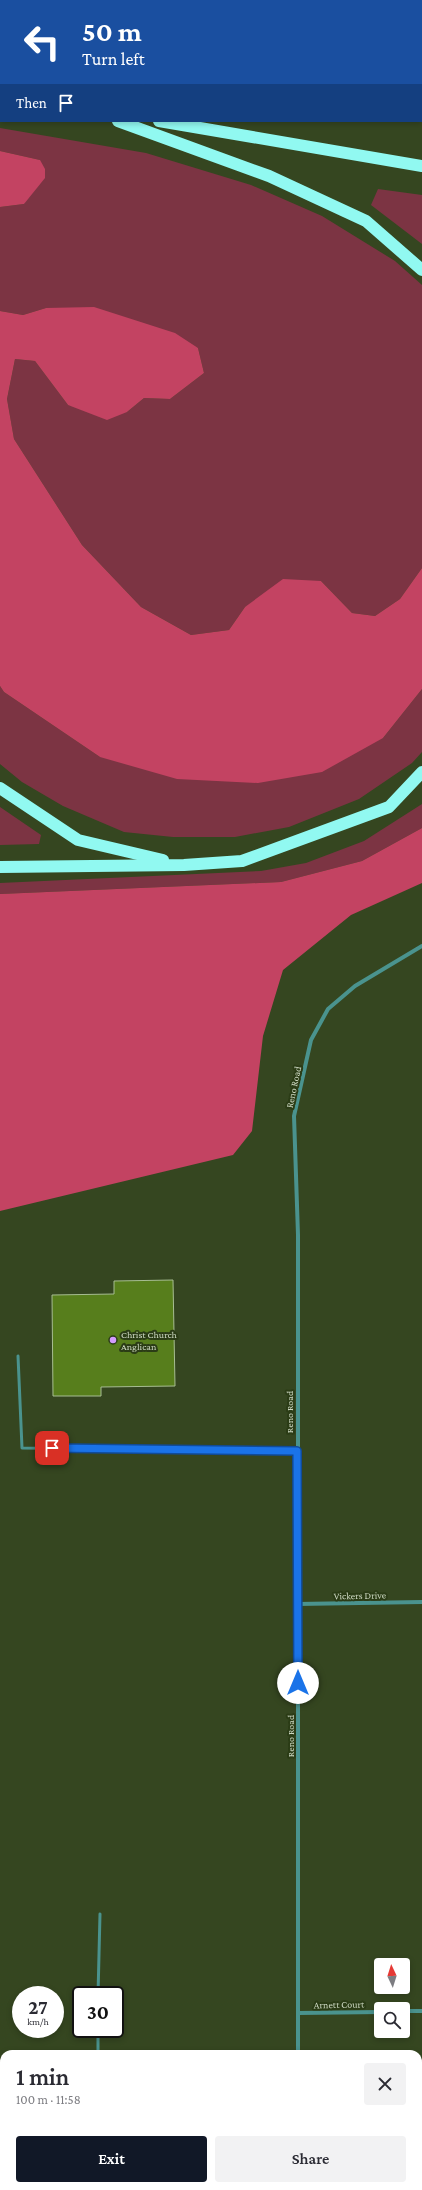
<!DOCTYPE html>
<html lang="en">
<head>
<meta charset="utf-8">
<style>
	:root { --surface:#fff; --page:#f2f2f3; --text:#2b2b33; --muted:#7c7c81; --accent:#111827 }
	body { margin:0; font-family:"Crimson Pro",serif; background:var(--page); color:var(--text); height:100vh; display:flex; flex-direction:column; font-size:15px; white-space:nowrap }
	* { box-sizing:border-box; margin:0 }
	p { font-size:13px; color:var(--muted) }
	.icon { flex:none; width:22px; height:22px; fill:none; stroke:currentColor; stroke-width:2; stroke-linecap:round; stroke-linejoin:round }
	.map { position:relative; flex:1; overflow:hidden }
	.sheet { position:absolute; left:0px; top:2050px; width:422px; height:140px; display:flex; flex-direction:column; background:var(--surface); border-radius:12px 12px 0 0; box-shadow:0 2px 6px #0003 }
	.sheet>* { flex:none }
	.top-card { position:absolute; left:0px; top:0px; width:422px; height:122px; box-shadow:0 2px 6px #0003; background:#1a4fa0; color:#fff; overflow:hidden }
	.needle { width:26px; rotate:356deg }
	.tools { position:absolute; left:374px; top:1958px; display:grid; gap:8px }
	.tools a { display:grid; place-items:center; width:36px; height:36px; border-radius:4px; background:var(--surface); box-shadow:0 2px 6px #0003; font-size:20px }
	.speed { position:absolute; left:12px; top:1986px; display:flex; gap:8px; font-size:20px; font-weight:700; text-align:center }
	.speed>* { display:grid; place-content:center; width:52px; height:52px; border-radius:50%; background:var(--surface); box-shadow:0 2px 6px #0003; line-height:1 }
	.speed small { font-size:10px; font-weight:400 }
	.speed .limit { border:2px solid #111; border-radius:6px; background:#fff; color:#111 }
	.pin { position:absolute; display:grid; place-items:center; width:34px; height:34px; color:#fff; margin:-17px; border-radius:8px; box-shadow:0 2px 6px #0006 }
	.me { position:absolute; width:44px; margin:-22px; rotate:0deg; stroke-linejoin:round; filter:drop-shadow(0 0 3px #0008) }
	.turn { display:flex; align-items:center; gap:14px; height:84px; padding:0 16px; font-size:18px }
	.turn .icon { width:52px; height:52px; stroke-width:2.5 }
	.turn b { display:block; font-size:28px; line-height:34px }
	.then { display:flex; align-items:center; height:38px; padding:0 16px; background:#0003; gap:8px; font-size:15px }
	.round { display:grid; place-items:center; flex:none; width:42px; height:42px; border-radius:4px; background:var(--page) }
	.summary { display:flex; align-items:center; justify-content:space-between; height:68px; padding:0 16px }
	h1 { font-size:24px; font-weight:600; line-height:30px }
	.button { display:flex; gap:8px; margin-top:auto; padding:8px 16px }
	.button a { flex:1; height:46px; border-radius:4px; background:var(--accent); color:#fff; font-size:16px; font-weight:600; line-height:46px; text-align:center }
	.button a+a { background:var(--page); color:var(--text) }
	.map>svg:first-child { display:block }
	.green { fill:#7c3443 }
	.forest { fill:#c34362 }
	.building { fill:#577e1c; stroke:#a7bd92 }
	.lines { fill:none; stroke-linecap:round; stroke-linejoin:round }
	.lane { stroke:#4a938e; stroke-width:3 }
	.street { stroke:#4a938e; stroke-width:4 }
	.highway { stroke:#91f9f1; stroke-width:12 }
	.route-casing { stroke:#114b97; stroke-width:10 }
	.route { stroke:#1a73e8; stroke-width:7 }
	.poi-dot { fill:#d39cfd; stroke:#2b3c16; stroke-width:1.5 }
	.labels { text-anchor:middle; stroke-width:4; stroke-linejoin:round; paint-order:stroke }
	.street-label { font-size:10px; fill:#ccd7c1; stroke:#2b3c16 }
	.poi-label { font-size:10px; fill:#ccd7c1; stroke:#2b3c16; text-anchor:start }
</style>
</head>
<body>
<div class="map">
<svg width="422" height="2190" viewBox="0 0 422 2190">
	<rect width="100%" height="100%" fill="#354620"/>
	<g class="green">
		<polygon points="0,128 146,153 251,185 322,216 395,261 422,285 422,568 400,599 375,616 352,613 321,581 245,607 229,630 191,635 141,607 82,545 14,439 7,399 15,359 35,361 68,405 127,412 144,398 170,399 204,373 198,348 46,308 23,315 0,311 0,207 24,204 40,160 0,151"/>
		<polygon points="378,189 422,195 422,244 371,205"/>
		<polygon points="0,686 4,692 100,757 383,738 422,689 422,752 412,763 359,799 289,827 235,837 173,837 124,832 63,806 22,782 0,764"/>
		<polygon points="422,804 422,828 362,861 281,882 0,894 0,883 261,871 306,863 364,841"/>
		<polygon points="0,807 41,835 39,844 0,845"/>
	</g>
	<g class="forest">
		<polygon points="0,151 40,160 45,169 45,178 24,204 0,207"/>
		<polygon points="94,307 175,333 198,348 204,373 170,399 144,398 127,412 107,420 68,405 35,361 15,359 7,399 14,439 82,545 141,607 191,635 229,630 245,607 283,579 321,581 352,613 375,616 400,599 422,568 422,689 383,738 322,772 258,783 177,779 100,757 4,692 0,686 0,311 23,315 46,308"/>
		<polygon points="422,828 422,883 351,915 283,970 263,1036 252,1131 233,1155 0,1211 0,894 281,882 362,861"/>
	</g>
	<polygon class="building" points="173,1280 175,1386 101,1387 101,1396 53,1396 52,1295 114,1294 114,1281"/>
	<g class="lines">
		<g class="lane">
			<polyline points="18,1356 22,1448 297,1451"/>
			<polyline points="98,1995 100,1914"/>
			<polyline points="98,2054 98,2029"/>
		</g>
		<g class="street">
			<polyline points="297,1604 422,1602"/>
			<polyline points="403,2011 422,2011"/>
			<polyline points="298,2013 381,2012"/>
			<polyline points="298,2054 298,1235 294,1116 311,1040 328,1009 355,986 422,946"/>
			<polyline points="299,2186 299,2190"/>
		</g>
		<g class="highway">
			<polyline points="414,0 419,1"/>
			<polyline points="0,23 1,23"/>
			<polyline points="0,94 1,94"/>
			<polyline points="421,100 422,101"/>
			<polyline points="118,121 269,176 366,221 422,270"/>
			<polyline points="159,121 422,166"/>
			<polyline points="0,788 78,840 163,860"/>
			<polyline points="0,867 184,865 242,861 389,807 422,772"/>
		</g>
	</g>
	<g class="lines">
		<defs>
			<polyline id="route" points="52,1448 297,1451 298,1683"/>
		</defs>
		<use href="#route" class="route-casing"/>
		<use href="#route" class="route"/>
	</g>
	<circle class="poi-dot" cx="113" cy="1340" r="4"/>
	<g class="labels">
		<g class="street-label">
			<text transform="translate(293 1087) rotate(-78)" y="4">Reno Road</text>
			<text transform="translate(289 1412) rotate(-90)" y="4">Reno Road</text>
			<text transform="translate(360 1595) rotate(-1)" y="4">Vickers Drive</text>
			<text transform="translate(290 1736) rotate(-90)" y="4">Reno Road</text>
			<text transform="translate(339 2004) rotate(-1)" y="4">Arnett Court</text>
		</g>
		<g class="poi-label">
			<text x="121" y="1338">Christ Church<tspan x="121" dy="12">Anglican</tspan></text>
		</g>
	</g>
</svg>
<div class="tools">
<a><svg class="needle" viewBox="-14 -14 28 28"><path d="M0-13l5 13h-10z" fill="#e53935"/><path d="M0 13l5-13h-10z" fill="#7c7c81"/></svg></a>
<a><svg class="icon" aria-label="search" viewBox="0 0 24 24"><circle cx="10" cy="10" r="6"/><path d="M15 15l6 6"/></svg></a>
</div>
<div class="speed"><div>27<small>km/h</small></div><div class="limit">30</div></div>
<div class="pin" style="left:52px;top:1448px;background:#d93025"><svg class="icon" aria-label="arrive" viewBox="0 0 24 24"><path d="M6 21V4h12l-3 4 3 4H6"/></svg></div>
<svg class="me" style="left:298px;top:1683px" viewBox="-20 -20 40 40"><circle r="19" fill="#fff"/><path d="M0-13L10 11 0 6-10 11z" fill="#1a73e8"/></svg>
<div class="top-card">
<div class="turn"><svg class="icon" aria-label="left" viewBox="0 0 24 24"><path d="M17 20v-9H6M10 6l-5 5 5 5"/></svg><div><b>50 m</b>Turn left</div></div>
<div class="then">Then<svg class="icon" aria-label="arrive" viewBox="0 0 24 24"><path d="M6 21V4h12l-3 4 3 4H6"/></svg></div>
</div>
<section class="sheet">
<div class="summary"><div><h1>1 min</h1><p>100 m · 11:58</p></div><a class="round"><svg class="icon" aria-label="close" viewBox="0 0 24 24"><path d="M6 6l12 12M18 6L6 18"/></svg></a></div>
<div class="button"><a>Exit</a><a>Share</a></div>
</section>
</div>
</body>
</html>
